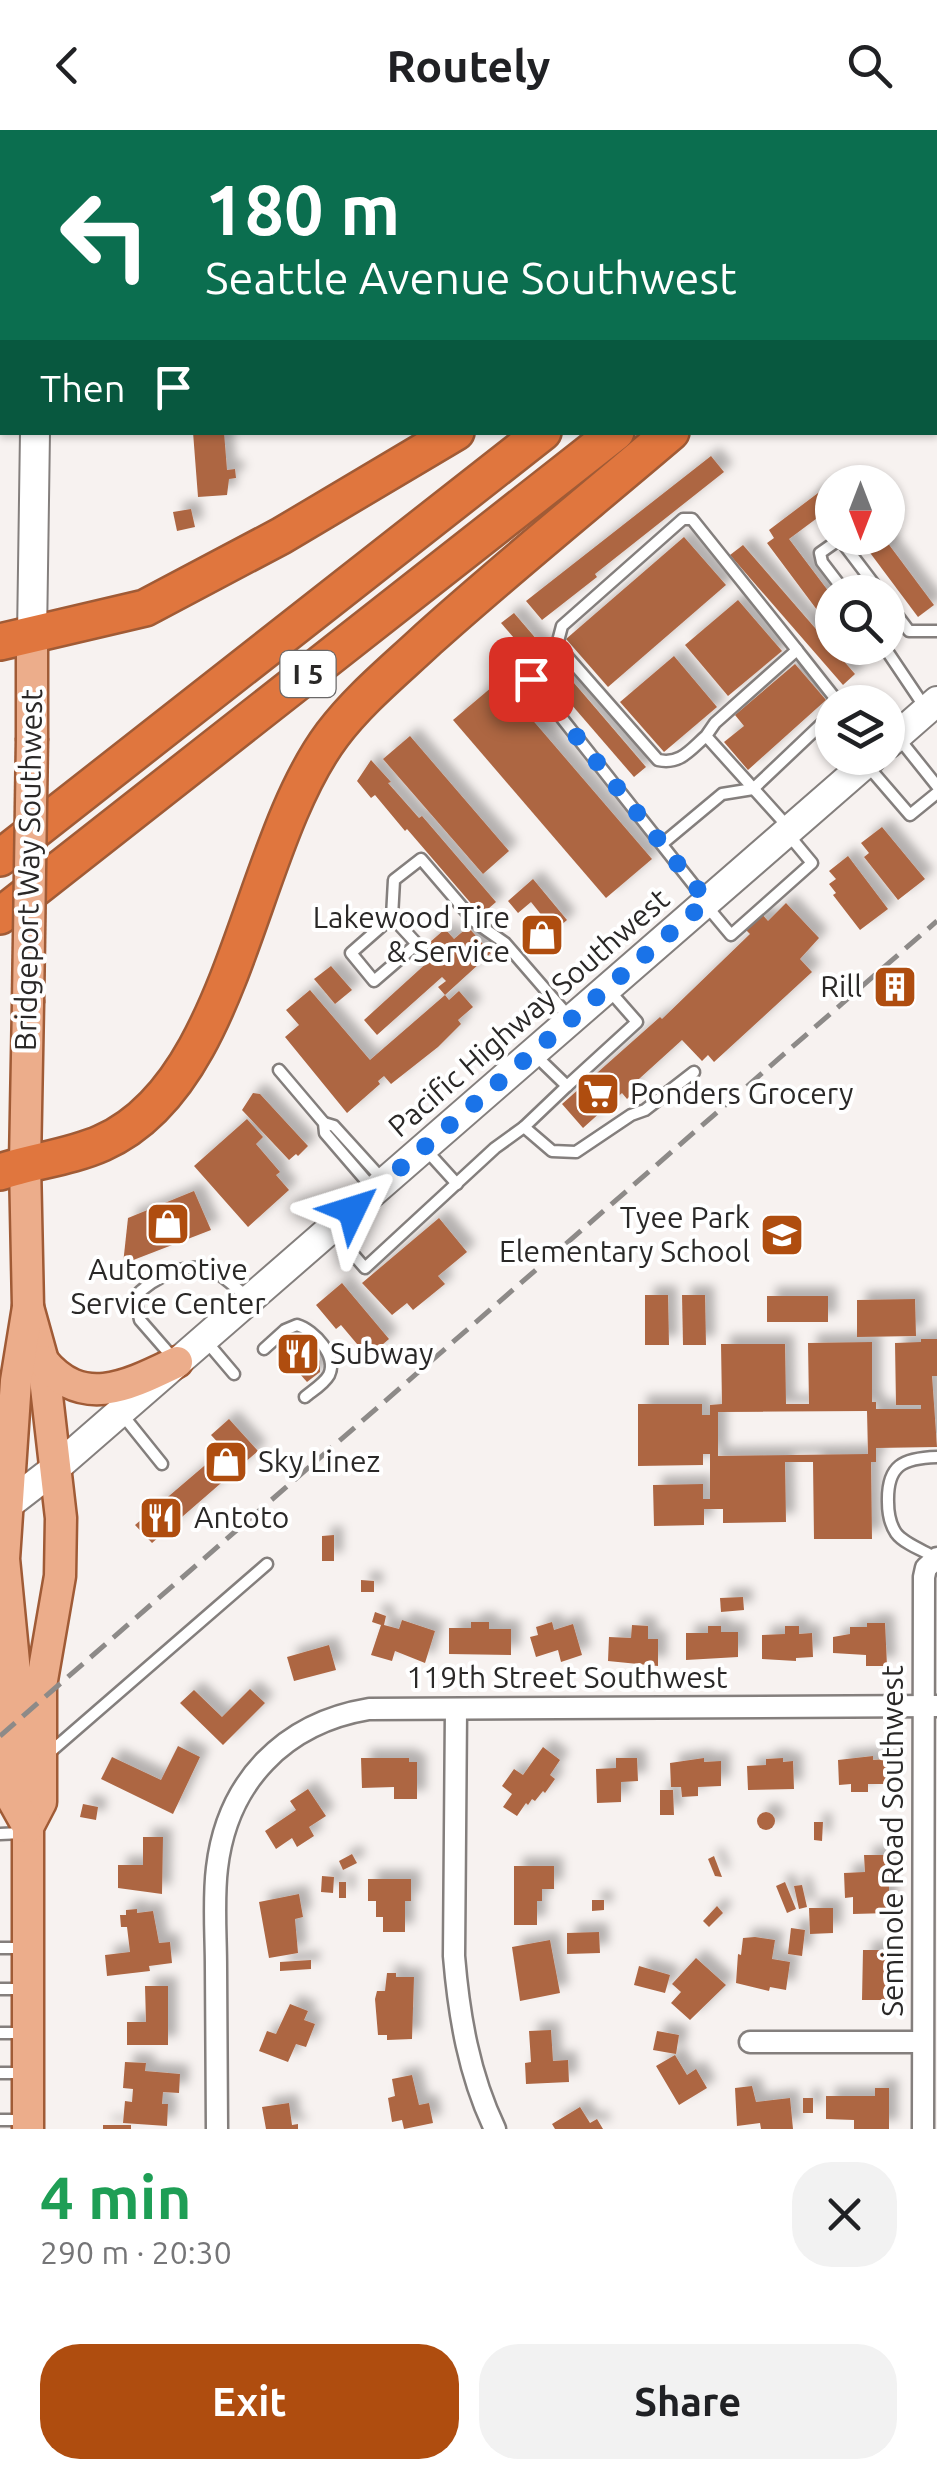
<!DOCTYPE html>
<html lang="en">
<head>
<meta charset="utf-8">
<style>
	:root { --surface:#fff; --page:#f2f2f2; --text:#202124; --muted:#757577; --accent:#af4d0f }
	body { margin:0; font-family:Ubuntu,sans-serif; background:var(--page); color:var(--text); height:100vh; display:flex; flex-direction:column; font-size:38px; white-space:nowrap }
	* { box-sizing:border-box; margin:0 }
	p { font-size:32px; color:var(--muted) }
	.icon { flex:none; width:55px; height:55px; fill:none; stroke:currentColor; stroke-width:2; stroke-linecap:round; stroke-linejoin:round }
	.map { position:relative; height:1999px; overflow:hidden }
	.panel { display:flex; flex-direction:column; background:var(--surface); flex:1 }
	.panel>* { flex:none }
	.hud { position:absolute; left:0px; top:0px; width:938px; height:305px; box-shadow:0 2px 8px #0004; background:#0b6e4f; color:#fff; overflow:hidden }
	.needle { width:65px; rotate:180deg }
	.fabs { position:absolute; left:815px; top:335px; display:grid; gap:20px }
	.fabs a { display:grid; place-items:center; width:90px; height:90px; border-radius:50%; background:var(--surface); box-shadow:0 2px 8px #0004; font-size:50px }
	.pin { position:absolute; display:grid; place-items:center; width:85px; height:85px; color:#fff; margin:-42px; border-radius:20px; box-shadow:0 5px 15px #0006 }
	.me { position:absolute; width:110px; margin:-55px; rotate:49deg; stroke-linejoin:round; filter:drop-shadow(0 0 8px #0008) }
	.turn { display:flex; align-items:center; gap:35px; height:210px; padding:0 40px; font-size:45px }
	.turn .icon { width:130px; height:130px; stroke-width:2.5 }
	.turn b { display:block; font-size:70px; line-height:85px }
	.then { display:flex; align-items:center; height:95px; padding:0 40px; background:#0003; gap:20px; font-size:38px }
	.round { display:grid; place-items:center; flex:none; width:105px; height:105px; border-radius:40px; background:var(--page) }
	.summary { display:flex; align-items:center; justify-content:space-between; height:170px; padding:0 40px }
	h1 { font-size:60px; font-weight:600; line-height:75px; color:#1e9e55 }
	.action { display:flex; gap:20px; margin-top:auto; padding:20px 40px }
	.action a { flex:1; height:115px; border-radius:40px; background:var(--accent); color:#fff; font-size:40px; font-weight:600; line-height:115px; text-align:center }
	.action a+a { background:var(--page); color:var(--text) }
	header { display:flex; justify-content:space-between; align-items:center; height:130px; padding:0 40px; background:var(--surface); font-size:45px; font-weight:600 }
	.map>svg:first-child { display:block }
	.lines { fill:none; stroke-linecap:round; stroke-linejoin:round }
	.stream { stroke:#e39773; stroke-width:5 }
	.building { fill:#ad6643; fill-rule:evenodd; filter:url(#shadow) }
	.lane-casing { stroke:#847f7d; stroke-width:15 }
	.street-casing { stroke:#847f7d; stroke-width:25 }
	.secondary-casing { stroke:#847f7d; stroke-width:32 }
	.primary-casing { stroke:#a05b36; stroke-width:35 }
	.highway-casing { stroke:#a05b36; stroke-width:40 }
	.lane { stroke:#fff; stroke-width:10 }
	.street { stroke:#fff; stroke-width:20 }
	.secondary { stroke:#fff; stroke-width:28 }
	.primary { stroke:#ecad8b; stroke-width:30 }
	.highway { stroke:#e0763e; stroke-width:35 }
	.rail { stroke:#8d8a88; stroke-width:5; stroke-dasharray:20 10; stroke-linecap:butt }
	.primary-bridge-casing { stroke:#a05b36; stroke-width:35; stroke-linecap:butt }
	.primary-bridge { stroke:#ecad8b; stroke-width:30 }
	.route { stroke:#1a73e8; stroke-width:18; stroke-dasharray:0 32.4 }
	.labels { text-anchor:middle; stroke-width:8; stroke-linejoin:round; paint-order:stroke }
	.shield { fill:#fff; stroke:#6a6868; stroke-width:2.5 }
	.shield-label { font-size:28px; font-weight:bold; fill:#2a2827 }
	.street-label { font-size:30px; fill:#2a2827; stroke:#fff }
	.poi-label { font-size:30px; fill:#2a2827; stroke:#fff; text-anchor:start }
</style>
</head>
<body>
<header><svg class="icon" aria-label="back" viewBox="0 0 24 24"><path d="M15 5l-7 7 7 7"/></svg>Routely<svg class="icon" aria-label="search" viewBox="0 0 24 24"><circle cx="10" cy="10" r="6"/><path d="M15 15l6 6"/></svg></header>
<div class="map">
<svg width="937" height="1999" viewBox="0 0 937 1999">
	<defs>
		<filter id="shadow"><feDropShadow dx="9" dy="-9" stdDeviation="5" flood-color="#0004"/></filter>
	</defs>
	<rect width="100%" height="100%" fill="#f7f2f0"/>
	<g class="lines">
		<g class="stream">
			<polyline points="270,0 277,2"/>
			<polyline points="935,250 937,251"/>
		</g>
	</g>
	<g class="building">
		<polygon points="193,302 224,302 227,340 235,339 236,348 229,349 227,365 198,367"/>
		<polygon points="711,326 724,342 595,444 597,447 542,490 526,471"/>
		<polygon points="822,360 832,377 789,409 832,466 832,500 767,413 774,408 769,400"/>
		<polygon points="191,379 195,397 177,401 173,382"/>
		<polygon points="684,407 726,455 608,557 566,509"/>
		<polygon points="859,408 884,408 934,475 918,487"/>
		<polygon points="743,415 855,544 843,555 730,425"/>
		<polygon points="738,470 782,521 728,566 685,515"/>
		<polygon points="514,483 646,637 634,647 501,493"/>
		<polygon points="845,518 870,518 854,529"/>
		<polygon points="674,526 717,577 664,622 620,572"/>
		<polygon points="795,534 826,570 748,640 724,612 744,596 735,585"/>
		<polygon points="499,551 652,729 606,768 453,590"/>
		<polygon points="410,606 509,721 483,744 383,629"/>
		<polygon points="371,630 391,652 388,653 419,688 422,686 496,772 481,785 407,699 405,701 375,665 371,668 357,651"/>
		<polygon points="882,697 925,749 898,770 864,727 869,723 861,713"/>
		<polygon points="848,726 888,779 860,800 833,765 836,763 829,754 836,749 829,741"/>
		<polygon points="533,749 567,790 552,803 549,799 551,797 531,772 518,783 508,771"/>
		<polygon points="786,773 819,808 800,829 812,842 714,932 708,925 702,931 682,910 629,958 633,963 627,969 622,963 583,998 562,974 660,887 662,889 750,804 745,799 761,783 768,791"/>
		<polygon points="468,797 491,823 445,865 449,870 459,861 473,877 458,890 461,894 438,917 391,954 384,946 378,951 380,954 347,983 285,907 299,895 286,880 310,860 370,930 445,865 438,857 446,851 442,847 377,905 364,890 430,830 421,820 445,799 454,809"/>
		<polygon points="331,836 352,860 335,874 314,849"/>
		<polygon points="253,963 260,964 308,1016 298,1026 296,1024 289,1030 242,980"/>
		<polygon points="247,989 263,1007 256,1014 280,1042 276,1045 289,1060 248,1097 194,1036"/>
		<polygon points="194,1061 211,1100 123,1134 128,1088"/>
		<polygon points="439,1088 467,1122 438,1146 445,1154 413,1180 407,1173 392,1185 362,1153"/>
		<polygon points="342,1153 389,1209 368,1227 341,1195 336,1199 316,1175"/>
		<polygon points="645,1165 668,1165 669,1215 645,1215"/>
		<polygon points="682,1165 705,1165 706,1215 683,1215"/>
		<rect x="767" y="1166" width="61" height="26"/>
		<polygon points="915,1169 916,1206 857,1207 857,1170"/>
		<polygon points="289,1206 298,1206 320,1231 320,1242 307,1252 276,1217"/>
		<path d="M921 1209H937V1246H932L937 1317 876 1318V1332H871L872 1409H814L813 1332H785L786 1392 723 1393V1379H704V1395L654 1396 653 1355 703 1354V1369H710V1324H703V1335L638 1336V1274H702V1285H710V1275L722 1274 721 1214H785L786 1274H809L808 1213 872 1212V1272H876V1279H921V1275H896L895 1213 921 1212ZM867 1281 868 1324 718 1326V1282Z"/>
		<polygon points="229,1289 258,1321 152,1413 135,1395 224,1319 211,1305"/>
		<polygon points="334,1405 334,1431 322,1431 322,1406"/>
		<polygon points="361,1450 374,1451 374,1462 361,1462"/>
		<polygon points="743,1467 744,1480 721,1482 720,1468"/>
		<polygon points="375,1482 386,1486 384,1495 399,1499 402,1490 435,1501 425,1533 395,1521 392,1531 371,1525 381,1495 372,1492"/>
		<polygon points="471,1492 489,1492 489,1499 511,1499 511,1525 449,1524 449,1498 471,1498"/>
		<polygon points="552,1492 554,1500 573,1494 582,1525 561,1532 558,1520 536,1527 530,1507 538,1505 536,1497"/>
		<polygon points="867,1493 885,1493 887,1536 866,1536 866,1525 833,1523 833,1507 850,1504 850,1497 867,1497"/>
		<polygon points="632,1495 648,1496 648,1509 658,1509 658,1536 608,1531 609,1507 631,1508"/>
		<polygon points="708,1496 721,1496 721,1502 738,1502 738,1527 686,1530 686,1503 708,1503"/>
		<polygon points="785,1496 799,1496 799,1504 812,1503 813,1527 796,1528 796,1531 762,1529 762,1505 785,1504"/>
		<polygon points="329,1515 336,1540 294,1551 287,1527"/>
		<polygon points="250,1559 265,1573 223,1615 180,1573 194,1560 222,1587"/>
		<polygon points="178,1616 200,1627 173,1684 101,1649 112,1627 161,1650"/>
		<polygon points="543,1617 560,1630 550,1645 555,1649 545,1663 543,1661 535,1671 532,1669 528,1675 526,1673 517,1686 503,1677 512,1664 502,1656 514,1639 523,1645"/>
		<polygon points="873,1626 873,1630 889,1629 889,1654 868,1654 868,1662 851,1662 851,1654 839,1655 838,1630"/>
		<polygon points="361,1628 409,1628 409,1632 417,1632 417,1669 394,1669 394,1657 362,1658"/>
		<polygon points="616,1628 637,1628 638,1651 621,1652 621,1672 597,1673 596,1639 616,1638"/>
		<polygon points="704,1628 704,1632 721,1631 721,1656 698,1657 698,1666 682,1667 681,1657 671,1657 670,1633"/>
		<polygon points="783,1628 783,1632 793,1631 794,1659 748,1660 747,1636 766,1635 766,1629"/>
		<polygon points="308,1659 326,1686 309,1697 314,1706 297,1717 292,1708 276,1719 265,1701 296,1680 290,1671"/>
		<polygon points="660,1660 673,1660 674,1685 660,1685"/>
		<polygon points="83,1674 98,1677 96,1690 80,1687"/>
		<circle cx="766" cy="1691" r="9"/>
		<polygon points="814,1692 823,1692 822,1711 814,1710"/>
		<polygon points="143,1707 163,1707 162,1764 118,1758 118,1735 143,1735"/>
		<polygon points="352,1724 357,1733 343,1740 339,1731"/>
		<polygon points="864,1725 889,1725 889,1783 853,1784 853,1767 845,1768 844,1743 865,1742"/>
		<polygon points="714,1726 722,1747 715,1746 708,1729"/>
		<polygon points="514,1736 554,1736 554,1759 542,1759 542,1771 537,1771 537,1795 514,1795"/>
		<polygon points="322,1746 334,1747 333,1763 321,1762"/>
		<polygon points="368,1749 411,1749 411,1771 405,1771 405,1802 383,1802 383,1787 376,1787 376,1771 368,1771"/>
		<rect x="339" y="1752" width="7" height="16"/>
		<polygon points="785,1752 796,1779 787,1783 776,1756"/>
		<polygon points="802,1755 807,1777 799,1779 794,1756"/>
		<polygon points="299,1764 303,1787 295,1789 298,1823 269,1828 259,1772"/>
		<polygon points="592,1770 604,1770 604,1780 592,1781"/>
		<polygon points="717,1776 723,1783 709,1797 703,1791"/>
		<polygon points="809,1778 833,1778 833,1803 810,1804"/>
		<polygon points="137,1779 137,1783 153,1781 159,1813 170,1812 172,1833 149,1836 150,1841 107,1846 105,1825 130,1822 127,1797 121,1797 120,1785 126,1785 126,1780"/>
		<polygon points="791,1798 805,1800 802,1826 788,1824"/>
		<polygon points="599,1802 600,1823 567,1824 567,1803"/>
		<polygon points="755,1807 775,1810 772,1829 790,1832 786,1860 770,1857 769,1861 736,1853 738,1824 741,1825 743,1808"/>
		<polygon points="550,1810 560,1863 520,1871 512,1817"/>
		<polygon points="863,1820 887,1820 887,1832 890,1832 887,1870 862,1870"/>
		<polygon points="696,1828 726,1855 690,1890 671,1873 681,1862 672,1854"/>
		<polygon points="311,1830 311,1839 280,1841 280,1832"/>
		<polygon points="639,1836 670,1845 665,1863 634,1855"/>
		<polygon points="387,1843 396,1843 396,1847 414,1847 412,1909 387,1910 387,1905 378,1905 375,1869 377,1861 385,1861"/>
		<polygon points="145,1856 168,1856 168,1915 127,1915 127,1892 146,1892"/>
		<polygon points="290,1874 308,1881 304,1890 315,1894 306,1917 296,1914 288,1932 259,1921 267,1901 276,1904"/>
		<polygon points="551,1900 553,1931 568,1930 569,1952 526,1954 525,1933 531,1932 529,1901"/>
		<polygon points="657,1901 679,1905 676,1924 653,1920"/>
		<polygon points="675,1925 687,1945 696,1939 707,1958 679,1975 656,1936"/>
		<polygon points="125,1932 146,1933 145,1941 180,1944 179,1963 163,1962 162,1974 168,1974 167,1996 123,1993 125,1971 132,1972 133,1959 123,1958"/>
		<polygon points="412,1945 419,1975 429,1973 433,1993 404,1999 402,1990 392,1992 388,1968 395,1966 392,1949"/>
		<polygon points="752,1956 756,1972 790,1968 793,1999 761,1999 760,1993 737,1996 735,1958"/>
		<polygon points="875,1958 889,1958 889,1999 854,1999 854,1990 826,1989 826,1966 875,1966"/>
		<rect x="803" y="1968" width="10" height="15"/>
		<polygon points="289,1973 292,1995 298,1994 298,1999 266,1999 262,1977"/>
		<polygon points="580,1977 590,1993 597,1989 603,1999 555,1999 552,1994"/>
		<rect x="103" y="1995" width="28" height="4"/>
	</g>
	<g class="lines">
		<defs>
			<g id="lane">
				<polyline points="0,6 2,7"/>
				<polyline points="845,462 822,432 820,423 837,411 842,412 880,462"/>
				<polyline points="888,473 909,501 937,501"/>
				<polyline points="885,518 926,579"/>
				<polyline points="797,520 838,572"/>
				<polyline points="531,549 704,768"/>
				<path d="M706 606C690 620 680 635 658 630L557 515 562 496 683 389H692L797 520 715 593 706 606 789 698"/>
				<polyline points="897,606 937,656"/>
				<polyline points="866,634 910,685 937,663"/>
				<polyline points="662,714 722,664 753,659 832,584"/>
				<polyline points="705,774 731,805 812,733 787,703"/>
				<polyline points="392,787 417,814 374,851 351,823 392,787 394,750 421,729 475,792 505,813 570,888"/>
				<polyline points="536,926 567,956 637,892 608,859"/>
				<polyline points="279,940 324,993 325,1003 374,1060"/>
				<polyline points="324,993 334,996 384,1051"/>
				<polyline points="524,997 552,1021 576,1022 631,985 645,980 694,942"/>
				<polyline points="427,1021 457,1054"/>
				<polyline points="331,1099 365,1138 495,1018 524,997 567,956"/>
				<polyline points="206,1211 234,1244"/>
				<path d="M264 1219 285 1200 297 1195C314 1200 338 1226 329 1245 324 1254 312 1261 305 1267"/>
				<path d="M174 1229 140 1190 135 1167C152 1148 192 1128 217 1143 228 1150 238 1160 249 1168"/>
				<polyline points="121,1283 162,1334"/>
				<path d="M936 1428C925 1421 904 1414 896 1403 890 1394 888 1383 888 1372 887 1335 903 1328 937 1327"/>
				<polyline points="49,1623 267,1434"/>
				<polyline points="0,1704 22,1703"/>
				<polyline points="0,1818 22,1818"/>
				<polyline points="0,1859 22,1859"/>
				<polyline points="0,1903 24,1903"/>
				<polyline points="0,1943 27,1943"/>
				<polyline points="0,1990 24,1990"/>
			</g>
			<g id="street">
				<polyline points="0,224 2,224"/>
				<path d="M456 1580 454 1826C459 1886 469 1945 495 1999"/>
				<polyline points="750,1912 922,1912"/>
				<path d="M217 1999C217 1945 216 1891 216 1838 216 1805 213 1770 217 1738 227 1652 284 1593 369 1579L937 1576"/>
				<polyline points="923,1999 924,1447 926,1438 937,1428"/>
			</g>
			<g id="secondary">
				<polyline points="44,2 44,0"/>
				<polyline points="32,507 35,302"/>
				<polyline points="888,614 937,571"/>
				<polyline points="0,1381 57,1337 872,628"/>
			</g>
			<g id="primary">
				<polyline points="32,507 32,608"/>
				<polyline points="28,1177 43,1231 61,1388 60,1446 41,1556 41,1672 28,1697 28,1999"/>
				<path d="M43 1231C83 1280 129 1255 177 1232"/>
				<polyline points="28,1697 14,1672 14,1532 4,1429 16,1251 28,1177 25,1034 28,873"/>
			</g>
			<g id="highway">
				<polyline points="903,2 906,0"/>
				<polyline points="935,82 937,80"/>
				<polyline points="0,512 145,478 281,406 456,302"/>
				<polyline points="0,728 543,302"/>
				<polyline points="0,786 616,302"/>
				<path d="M0 1042C33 1031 71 1027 102 1013 236 954 247 719 332 605 359 569 395 540 428 509 507 438 590 371 671 302"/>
			</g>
		</defs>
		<use href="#lane" class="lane-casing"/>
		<use href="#street" class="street-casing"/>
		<use href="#secondary" class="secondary-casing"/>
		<use href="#primary" class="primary-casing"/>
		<use href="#highway" class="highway-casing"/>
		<use href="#lane" class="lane"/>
		<use href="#street" class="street"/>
		<use href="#secondary" class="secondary"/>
		<use href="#primary" class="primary"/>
		<use href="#highway" class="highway"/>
		<polyline class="rail" points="0,1606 937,791"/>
		<defs>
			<polyline id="primary-bridge" points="28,873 32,608"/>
		</defs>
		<use href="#primary-bridge" class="primary-bridge-casing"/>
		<use href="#primary-bridge" class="primary-bridge"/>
	</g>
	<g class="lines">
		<polyline class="route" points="352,1080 707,771 531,549"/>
	</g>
	<defs>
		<symbol id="shop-square" viewBox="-11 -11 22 22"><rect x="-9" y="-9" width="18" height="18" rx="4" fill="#af4d0f" stroke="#fff"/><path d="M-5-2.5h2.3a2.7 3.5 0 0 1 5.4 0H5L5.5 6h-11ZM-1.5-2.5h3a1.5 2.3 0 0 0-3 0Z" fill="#fff"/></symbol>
		<symbol id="building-square" viewBox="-11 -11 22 22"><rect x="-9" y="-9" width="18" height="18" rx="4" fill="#af4d0f" stroke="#fff"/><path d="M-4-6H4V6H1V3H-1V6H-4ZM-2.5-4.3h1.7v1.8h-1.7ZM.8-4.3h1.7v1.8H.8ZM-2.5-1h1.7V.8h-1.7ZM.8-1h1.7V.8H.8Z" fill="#fff"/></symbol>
		<symbol id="supermarket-square" viewBox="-11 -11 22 22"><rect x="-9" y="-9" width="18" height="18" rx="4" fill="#af4d0f" stroke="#fff"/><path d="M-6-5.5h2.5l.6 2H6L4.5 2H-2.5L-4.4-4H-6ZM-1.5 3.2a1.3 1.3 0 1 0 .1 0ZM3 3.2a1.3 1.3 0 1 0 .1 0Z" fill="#fff"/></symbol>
		<symbol id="school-square" viewBox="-11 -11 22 22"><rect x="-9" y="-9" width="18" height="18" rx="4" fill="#af4d0f" stroke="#fff"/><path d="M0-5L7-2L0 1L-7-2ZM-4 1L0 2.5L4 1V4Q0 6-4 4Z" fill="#fff"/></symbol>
		<symbol id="restaurant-square" viewBox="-11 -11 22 22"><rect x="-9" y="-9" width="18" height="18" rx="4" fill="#af4d0f" stroke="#fff"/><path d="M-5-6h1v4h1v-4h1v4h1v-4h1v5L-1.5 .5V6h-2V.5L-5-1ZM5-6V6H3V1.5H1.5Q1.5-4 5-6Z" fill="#fff"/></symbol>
	</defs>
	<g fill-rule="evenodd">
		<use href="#shop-square" x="517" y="780" width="50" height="50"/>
		<use href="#building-square" x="870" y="832" width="50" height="50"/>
		<use href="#supermarket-square" x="573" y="939" width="50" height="50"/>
		<use href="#shop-square" x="143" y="1069" width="50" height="50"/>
		<use href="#school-square" x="757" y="1080" width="50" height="50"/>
		<use href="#restaurant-square" x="273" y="1199" width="50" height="50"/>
		<use href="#shop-square" x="201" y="1307" width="50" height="50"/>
		<use href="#restaurant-square" x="136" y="1363" width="50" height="50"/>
	</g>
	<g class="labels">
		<rect class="shield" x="280.5" y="521" width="55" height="46" rx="8"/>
		<g class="shield-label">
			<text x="308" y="554">I 5</text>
		</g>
		<g class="street-label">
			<text transform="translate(29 740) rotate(-89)" y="10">Bridgeport Way Southwest</text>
			<text transform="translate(529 883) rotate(-41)" y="10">Pacific Highway Southwest</text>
			<text x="567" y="1558">119th Street Southwest</text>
			<text transform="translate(893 1711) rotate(-90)" y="10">Seminole Road Southwest</text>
		</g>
		<g class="poi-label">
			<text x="510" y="798" text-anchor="end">Lakewood Tire<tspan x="510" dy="34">&amp; Service</tspan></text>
			<text x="862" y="867" text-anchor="end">Rill</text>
			<text x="630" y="974">Ponders Grocery</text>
			<text x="750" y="1098" text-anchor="end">Tyee Park<tspan x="750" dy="34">Elementary School</tspan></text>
			<text x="168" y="1150" text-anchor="middle">Automotive<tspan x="168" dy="34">Service Center</tspan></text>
			<text x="330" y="1234">Subway</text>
			<text x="258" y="1342">Sky Linez</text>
			<text x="194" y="1398">Antoto</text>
		</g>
	</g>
</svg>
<div class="fabs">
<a><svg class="needle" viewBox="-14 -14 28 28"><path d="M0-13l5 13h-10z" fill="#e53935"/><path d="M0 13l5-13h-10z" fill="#757577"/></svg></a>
<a><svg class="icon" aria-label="search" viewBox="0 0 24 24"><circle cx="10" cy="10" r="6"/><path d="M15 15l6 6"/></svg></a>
<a><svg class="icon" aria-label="layers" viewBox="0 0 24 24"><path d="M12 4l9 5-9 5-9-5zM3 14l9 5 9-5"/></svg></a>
</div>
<div class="pin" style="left:531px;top:549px;background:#d93025"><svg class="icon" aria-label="arrive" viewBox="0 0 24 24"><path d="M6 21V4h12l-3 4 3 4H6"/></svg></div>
<svg class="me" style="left:352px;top:1080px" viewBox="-20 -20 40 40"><path d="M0-17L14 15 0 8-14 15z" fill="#1a73e8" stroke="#fff" stroke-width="4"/></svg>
<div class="hud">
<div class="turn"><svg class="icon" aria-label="left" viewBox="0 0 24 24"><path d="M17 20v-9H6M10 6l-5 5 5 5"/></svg><div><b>180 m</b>Seattle Avenue Southwest</div></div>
<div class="then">Then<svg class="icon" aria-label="arrive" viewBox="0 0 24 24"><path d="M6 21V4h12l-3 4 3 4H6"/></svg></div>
</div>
</div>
<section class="panel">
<div class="summary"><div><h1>4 min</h1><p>290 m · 20:30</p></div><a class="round"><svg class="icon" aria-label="close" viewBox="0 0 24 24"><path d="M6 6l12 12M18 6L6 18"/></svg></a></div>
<div class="action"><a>Exit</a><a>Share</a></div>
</section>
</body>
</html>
